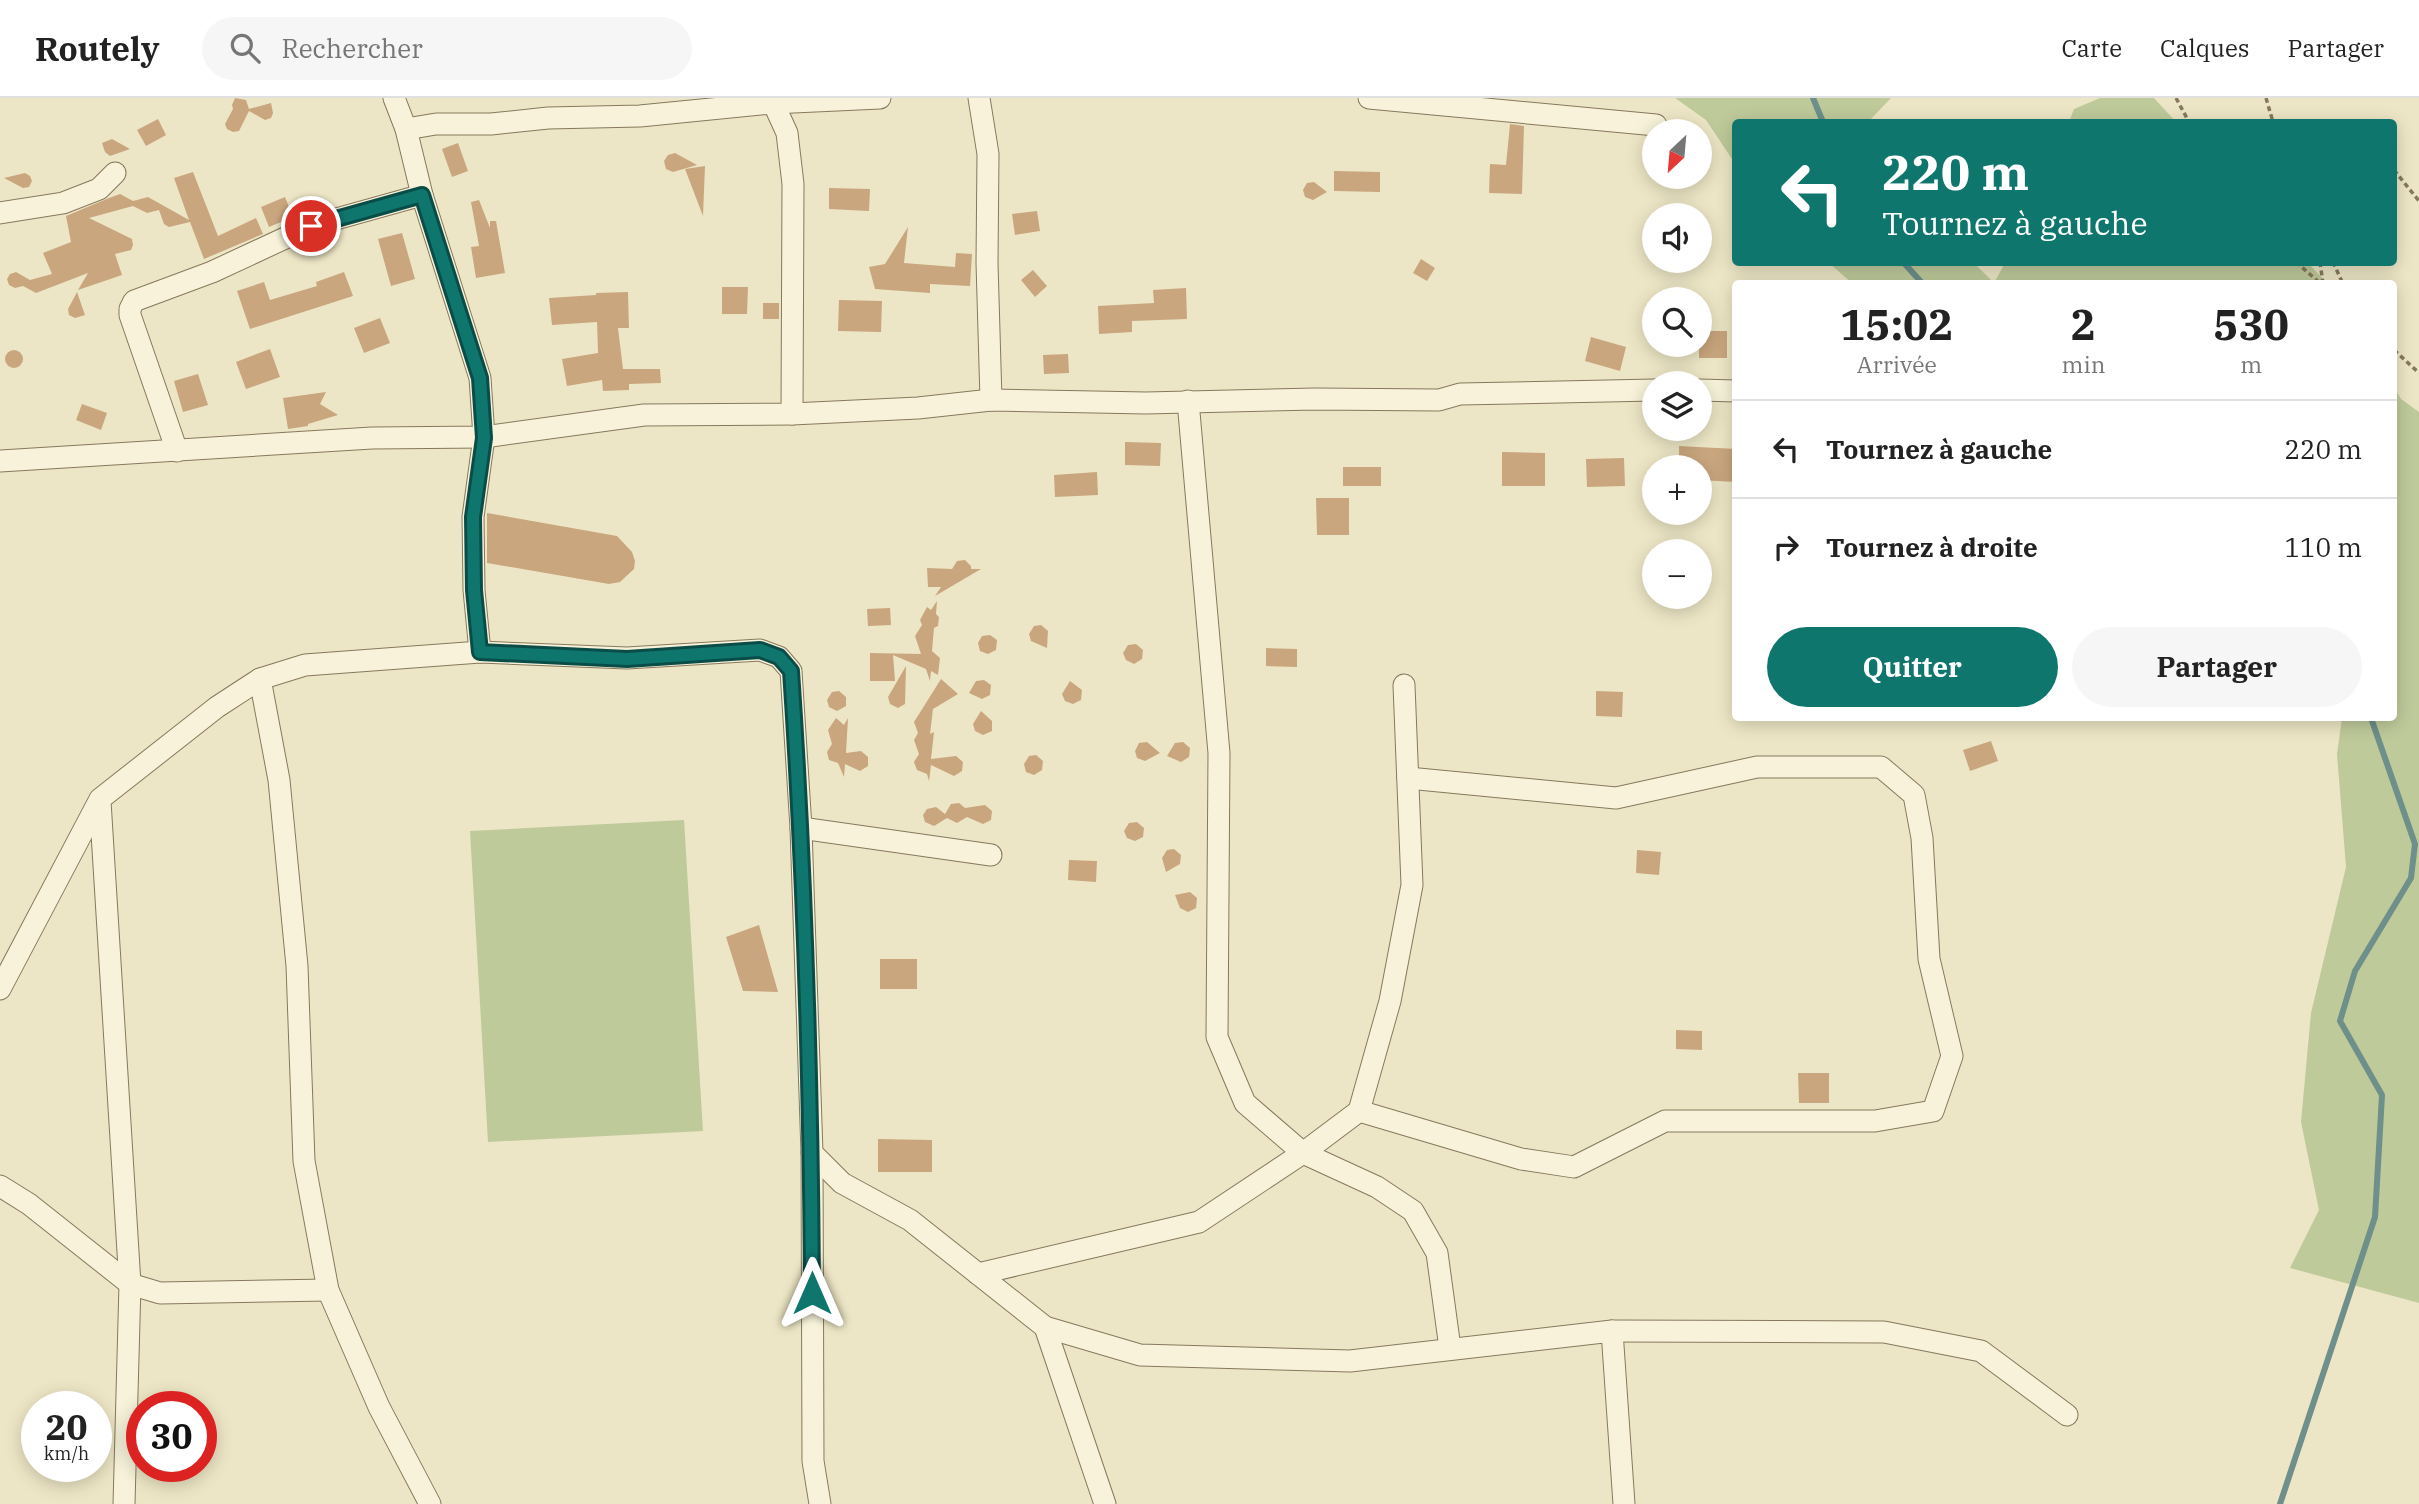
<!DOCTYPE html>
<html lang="fr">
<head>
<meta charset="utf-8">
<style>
	:root { --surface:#fff; --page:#f6f6f6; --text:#222; --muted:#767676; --line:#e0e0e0; --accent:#0f766e }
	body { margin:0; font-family:"IBM Plex Serif",serif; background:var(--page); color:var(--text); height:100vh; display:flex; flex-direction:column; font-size:26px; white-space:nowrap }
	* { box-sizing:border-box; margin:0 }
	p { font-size:23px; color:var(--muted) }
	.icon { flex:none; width:38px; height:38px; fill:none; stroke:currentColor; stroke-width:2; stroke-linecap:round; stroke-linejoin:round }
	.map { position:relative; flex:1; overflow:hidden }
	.details { position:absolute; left:1732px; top:182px; width:665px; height:441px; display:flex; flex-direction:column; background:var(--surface); border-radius:7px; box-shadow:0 4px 18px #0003 }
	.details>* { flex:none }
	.top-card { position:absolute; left:1732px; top:21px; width:665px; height:147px; border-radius:7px; box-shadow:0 4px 18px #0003; background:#0f766e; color:#fff; overflow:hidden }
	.needle { width:46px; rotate:206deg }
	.controls { position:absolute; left:1642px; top:21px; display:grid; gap:14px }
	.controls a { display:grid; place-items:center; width:70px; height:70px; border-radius:50%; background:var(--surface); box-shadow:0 4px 18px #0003; font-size:35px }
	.speed { position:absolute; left:21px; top:1293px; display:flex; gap:14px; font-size:35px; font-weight:700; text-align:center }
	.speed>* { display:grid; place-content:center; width:91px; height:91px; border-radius:50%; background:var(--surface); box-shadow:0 4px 18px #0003; line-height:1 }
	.speed small { font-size:18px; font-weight:400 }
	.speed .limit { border:10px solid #d22; background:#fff; color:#111 }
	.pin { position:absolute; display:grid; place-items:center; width:60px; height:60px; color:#fff; margin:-30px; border:4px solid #fff; border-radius:50%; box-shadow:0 2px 7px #0007 }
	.me { position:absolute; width:77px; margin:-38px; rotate:0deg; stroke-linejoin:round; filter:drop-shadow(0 0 5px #0008) }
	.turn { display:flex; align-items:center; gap:24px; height:147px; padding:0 35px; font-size:32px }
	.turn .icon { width:91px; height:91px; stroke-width:2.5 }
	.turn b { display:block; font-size:49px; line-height:60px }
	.eta { display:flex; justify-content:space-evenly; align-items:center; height:119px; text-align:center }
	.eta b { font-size:42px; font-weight:700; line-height:49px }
	.cta { display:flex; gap:14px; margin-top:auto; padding:14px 35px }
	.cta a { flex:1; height:80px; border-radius:42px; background:var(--accent); color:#fff; font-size:28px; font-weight:700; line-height:80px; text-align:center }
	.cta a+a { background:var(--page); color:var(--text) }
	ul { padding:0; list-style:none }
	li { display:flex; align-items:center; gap:21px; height:98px; padding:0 35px; border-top:2px solid var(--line) }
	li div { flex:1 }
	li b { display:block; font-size:26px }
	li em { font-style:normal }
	header { display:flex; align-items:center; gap:42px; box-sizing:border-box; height:98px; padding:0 35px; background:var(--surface); border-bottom:2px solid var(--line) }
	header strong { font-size:33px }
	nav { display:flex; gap:38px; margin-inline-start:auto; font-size:24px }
	.search { width:490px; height:63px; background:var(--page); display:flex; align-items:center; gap:18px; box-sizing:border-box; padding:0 24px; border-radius:38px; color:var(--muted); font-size:26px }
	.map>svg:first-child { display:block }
	.green { fill:#bfca9b }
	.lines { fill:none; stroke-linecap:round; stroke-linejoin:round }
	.stream { stroke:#6e8f8a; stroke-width:6 }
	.building { fill:#c9a67e }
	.minor-casing { stroke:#87785d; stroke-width:23 }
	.path { stroke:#87785d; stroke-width:3.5; stroke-dasharray:5 3.5; stroke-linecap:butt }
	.minor { stroke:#f7f2d9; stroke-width:21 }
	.route-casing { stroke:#0a4d48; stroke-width:18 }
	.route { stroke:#0f766e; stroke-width:12 }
</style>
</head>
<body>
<header>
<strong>Routely</strong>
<div class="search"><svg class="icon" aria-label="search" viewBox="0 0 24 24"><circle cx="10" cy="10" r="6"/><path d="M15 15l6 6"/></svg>Rechercher</div>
<nav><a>Carte</a><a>Calques</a><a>Partager</a></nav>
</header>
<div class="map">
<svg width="2419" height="1406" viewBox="0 0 2419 1406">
	<rect width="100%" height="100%" fill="#ede6c6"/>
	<g class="green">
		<polygon points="1675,0 1891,0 1868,24 1736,24 1736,67 1706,22"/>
		<polygon points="2100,0 2154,0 2176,24 2069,24 2074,11"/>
		<polygon points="2307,164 2327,185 1853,186 1829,165 1974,165 1994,185 2005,165"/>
		<polygon points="2394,290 2401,301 2419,314 2419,1205 2290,1170 2319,1112 2301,1024 2311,915 2346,769 2337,656 2342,620 2394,620"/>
		<polygon points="684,722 703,1033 488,1044 470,733"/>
	</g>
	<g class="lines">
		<g class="stream">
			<polyline points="1813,0 1823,24"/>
			<polyline points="1903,164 1923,186"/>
			<polyline points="2280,1406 2375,1119 2382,997 2340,923 2355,873 2411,780 2415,746 2371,620"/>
		</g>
	</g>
	<g class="building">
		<polygon points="235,0 246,2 249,11 271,5 273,15 271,20 265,22 249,13 239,33 233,34 227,31 225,26 233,11 232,7"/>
		<polygon points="158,21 166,37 146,48 137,32"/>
		<polygon points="1510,26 1524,28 1522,96 1489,95 1490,66 1506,67"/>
		<polygon points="112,41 130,51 110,58 105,54 102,45"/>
		<polygon points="458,45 468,73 452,79 442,51"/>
		<polygon points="675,55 697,67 673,74 666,71 664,63 668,57"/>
		<polygon points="705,68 703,118 685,71"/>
		<polygon points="1334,73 1380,74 1380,94 1334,93"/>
		<polygon points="193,74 218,138 256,120 263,136 204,161 190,124 169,129 164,126 159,112 147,115 133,108 89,120 132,141 133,147 131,152 115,156 122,177 78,192 88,175 36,195 23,188 15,190 9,187 7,181 10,176 16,174 30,182 52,176 43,155 71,144 66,118 109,100 120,96 133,103 148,99 189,122 174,80"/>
		<polygon points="25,75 30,78 32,83 29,89 23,90 4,80"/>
		<polygon points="1314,84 1327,94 1313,102 1305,99 1303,92 1307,85"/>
		<polygon points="829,90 870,91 869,113 829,111"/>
		<polygon points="285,99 293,119 269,129 261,109"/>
		<polygon points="479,102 490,130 490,123 496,123 505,175 476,180 471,149 479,148 471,104"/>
		<polygon points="1037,113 1040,133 1015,137 1012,116"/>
		<polygon points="908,129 904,165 955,169 956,155 972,156 970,188 930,186 930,195 875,191 869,169 885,166"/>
		<polygon points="402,135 415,181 391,188 378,141"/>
		<polygon points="1421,161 1435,170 1427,183 1413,175"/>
		<polygon points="1033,172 1047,188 1035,199 1021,182"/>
		<polygon points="344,174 353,198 250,231 237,193 264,184 270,202 317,188 316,184"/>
		<polygon points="722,189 748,189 747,216 722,216"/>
		<polygon points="1186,190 1187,221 1132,223 1132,234 1099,236 1098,208 1154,205 1153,192"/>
		<polygon points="77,194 85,217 75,220 69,217 68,211"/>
		<polygon points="628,194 629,230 618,230 623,271 660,271 661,285 629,286 629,292 603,293 602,282 567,288 562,261 598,255 597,224 552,227 549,200 596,197 596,195"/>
		<polygon points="839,202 882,203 881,234 838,233"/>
		<rect x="763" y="205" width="16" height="16"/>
		<polygon points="380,220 390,245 364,255 354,230"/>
		<rect x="1699" y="233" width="28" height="27"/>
		<polygon points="1591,239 1626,249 1620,273 1585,263"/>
		<polygon points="270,251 280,279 246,291 236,264"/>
		<circle cx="14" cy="261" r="9"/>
		<polygon points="1068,256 1069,275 1044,276 1043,257"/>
		<polygon points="198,276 208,307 183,314 174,283"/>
		<polygon points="326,294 320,306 338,317 308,326 308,328 288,331 283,300"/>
		<polygon points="82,306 107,315 101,332 76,322"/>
		<polygon points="1125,344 1161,345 1160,368 1125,367"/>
		<polygon points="1679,348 1736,351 1736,384 1699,382 1699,369 1679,369"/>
		<polygon points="1502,354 1545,355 1545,388 1502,388"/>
		<polygon points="1624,360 1625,388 1587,389 1586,361"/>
		<rect x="1343" y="369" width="38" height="19"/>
		<polygon points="1097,374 1098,397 1055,399 1054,377"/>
		<polygon points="1316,400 1349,400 1349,437 1317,437"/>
		<polygon points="487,415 617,438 632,454 635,463 634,471 620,484 609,486 487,465"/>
		<polygon points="965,462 971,468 971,471 981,471 935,498 941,489 928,489 927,470 952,471 957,463"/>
		<polygon points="937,503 936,516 939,519 938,528 934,530 932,553 940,560 938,577 931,573 930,583 926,571 893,557 895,583 870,583 870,555 921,556 915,538 922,527 920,522 927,509 931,512"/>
		<polygon points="890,510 891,527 868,528 867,511"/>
		<polygon points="1041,527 1048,533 1047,550 1031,543 1029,536 1034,528"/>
		<polygon points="990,537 997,542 996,552 988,556 980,553 978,545 982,538"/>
		<polygon points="1136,546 1143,552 1142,561 1134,566 1126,562 1123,555 1128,547"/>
		<polygon points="1266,550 1297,551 1297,569 1266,568"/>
		<polygon points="906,568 905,606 898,610 890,606 888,599"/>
		<polygon points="941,581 958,596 933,611 930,636 934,634 931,661 956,658 963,664 962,673 954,678 931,667 929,683 927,676 917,672 914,664 919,656 914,642 918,635 914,624"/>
		<polygon points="984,582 991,587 990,597 982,601 969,595 976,583"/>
		<polygon points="1070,583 1082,592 1081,602 1073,606 1065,603 1062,596"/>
		<polygon points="839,593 846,599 846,608 837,613 829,609 827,602 832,594"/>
		<polygon points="1596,593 1623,594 1622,619 1596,618"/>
		<polygon points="981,613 992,623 992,633 983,637 975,633 973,626"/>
		<polygon points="836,620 844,627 848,620 846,655 861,653 868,659 868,668 860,673 845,666 844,679 838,665 829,662 827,654 832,646 828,632"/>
		<polygon points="1991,643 1998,663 1970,673 1963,652"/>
		<polygon points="1147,644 1160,655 1145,663 1137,660 1135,653 1139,645"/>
		<polygon points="1183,644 1190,650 1189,659 1181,664 1167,658 1175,645"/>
		<polygon points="1036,657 1043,663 1042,672 1034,677 1026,674 1024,666 1029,658"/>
		<polygon points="959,705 965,710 985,707 992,713 991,722 983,726 967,719 957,725 947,720 934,728 925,724 923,717 927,711 936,709 945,716 951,706"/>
		<polygon points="1137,724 1144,730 1143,739 1135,743 1127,740 1124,733 1129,725"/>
		<polygon points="1174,751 1181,757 1180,766 1166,774 1162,760 1167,752"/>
		<polygon points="1637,752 1661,754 1659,777 1636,775"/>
		<polygon points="1069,762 1097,763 1096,784 1068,782"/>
		<polygon points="1190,794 1197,800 1196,810 1188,814 1180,810 1175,797"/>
		<polygon points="759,827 778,894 743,893 726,839"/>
		<rect x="880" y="861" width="37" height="30"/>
		<polygon points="1676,932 1702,933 1702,952 1676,951"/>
		<polygon points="1798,975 1829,975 1829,1005 1799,1005"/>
		<polygon points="878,1041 932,1042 932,1074 878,1074"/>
	</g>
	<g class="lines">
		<defs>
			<g id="minor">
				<polyline points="394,0 406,31 422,97 480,280 484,339 473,419 474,492 480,554"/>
				<polyline points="771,0 787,35 793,86 792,316"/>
				<polyline points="979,0 988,56 987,165 991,302"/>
				<polyline points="1369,0 1656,27"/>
				<polyline points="406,31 436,26 491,26 548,20 640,18 772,5 880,0"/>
				<polyline points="0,115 63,105 99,91 115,75"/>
				<polyline points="1699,292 1736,293"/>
				<polyline points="1188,303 1219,655 1217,939 1245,1005 1303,1055 1377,1089 1413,1113 1437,1155 1450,1250"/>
				<polyline points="177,353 130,217 130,211 134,203 212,174 311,128 422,97"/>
				<polyline points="0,363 372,340 484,339 644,317 792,316 918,310 991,302 1146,305 1315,301 1439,302 1460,296 1654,292"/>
				<polyline points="260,581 279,682 297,868 304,1063 328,1192 379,1309 430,1406"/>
				<polyline points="100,703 130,1186 124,1406"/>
				<polyline points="801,730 991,757"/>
				<polyline points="0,891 100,701 217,609 260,581 305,567 480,554 627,560 760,552 779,559 791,573 801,730 812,1055 842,1085 910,1122 1045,1229 1140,1257 1350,1263 1612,1233 1624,1406"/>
				<polyline points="1359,1013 1521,1061 1574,1069 1665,1023 1875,1023 1933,1013 1952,958 1929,861 1922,740 1914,697 1881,669 1757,669 1616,700 1408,680"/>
				<polyline points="812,1055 813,1363 820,1406"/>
				<polyline points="0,1088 29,1106 130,1186 160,1195 328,1192"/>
				<polyline points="978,1176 1199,1124 1303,1055 1359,1013 1390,903 1412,787 1404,587"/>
				<polyline points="1045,1229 1105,1406"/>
				<polyline points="1612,1233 1884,1234 1981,1253 2067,1317"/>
			</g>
		</defs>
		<use href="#minor" class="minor-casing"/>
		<g class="path">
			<polyline points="2176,0 2189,24"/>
			<polyline points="2266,0 2273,24"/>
			<polyline points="2394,72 2419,103"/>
			<polyline points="2296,164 2321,186"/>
			<polyline points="2320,164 2323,186"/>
			<polyline points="2333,164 2343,186"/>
			<polyline points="2394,252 2419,275"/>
		</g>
		<use href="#minor" class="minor"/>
	</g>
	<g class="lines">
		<defs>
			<path id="route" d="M311 128 422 97 480 280 484 340 473 419 474 492 480 554 627 561 760 552 779 559 791 573C805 780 811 987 812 1195"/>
		</defs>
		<use href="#route" class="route-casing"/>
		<use href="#route" class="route"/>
	</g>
</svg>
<div class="controls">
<a><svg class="needle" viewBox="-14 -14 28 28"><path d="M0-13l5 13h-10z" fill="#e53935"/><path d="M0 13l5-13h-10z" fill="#767676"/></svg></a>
<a><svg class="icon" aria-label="sound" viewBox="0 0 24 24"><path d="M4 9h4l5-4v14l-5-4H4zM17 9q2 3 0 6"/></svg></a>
<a><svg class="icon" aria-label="search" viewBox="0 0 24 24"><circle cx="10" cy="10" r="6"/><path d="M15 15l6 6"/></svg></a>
<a><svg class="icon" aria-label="layers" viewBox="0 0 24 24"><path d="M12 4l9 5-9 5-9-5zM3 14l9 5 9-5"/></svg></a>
<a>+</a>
<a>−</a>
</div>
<div class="speed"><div>20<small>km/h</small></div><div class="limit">30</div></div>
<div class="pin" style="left:311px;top:128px;background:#d93025"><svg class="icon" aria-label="arrive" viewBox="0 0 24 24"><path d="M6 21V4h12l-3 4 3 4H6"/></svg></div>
<svg class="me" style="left:812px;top:1195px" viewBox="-20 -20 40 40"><path d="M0-17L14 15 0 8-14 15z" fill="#0f766e" stroke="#fff" stroke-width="4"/></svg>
<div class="top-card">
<div class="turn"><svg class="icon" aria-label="left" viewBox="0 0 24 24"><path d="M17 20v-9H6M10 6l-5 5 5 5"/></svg><div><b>220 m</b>Tournez à gauche</div></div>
</div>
<section class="details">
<div class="eta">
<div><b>15:02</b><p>Arrivée</p></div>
<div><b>2</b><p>min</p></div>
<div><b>530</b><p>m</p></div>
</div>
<ul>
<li><svg class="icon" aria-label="left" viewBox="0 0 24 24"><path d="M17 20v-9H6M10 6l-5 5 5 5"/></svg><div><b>Tournez à gauche</b></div><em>220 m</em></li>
<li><svg class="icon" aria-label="right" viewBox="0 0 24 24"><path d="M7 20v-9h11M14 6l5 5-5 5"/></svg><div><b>Tournez à droite</b></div><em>110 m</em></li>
</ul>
<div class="cta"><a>Quitter</a><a>Partager</a></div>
</section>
</div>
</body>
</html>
